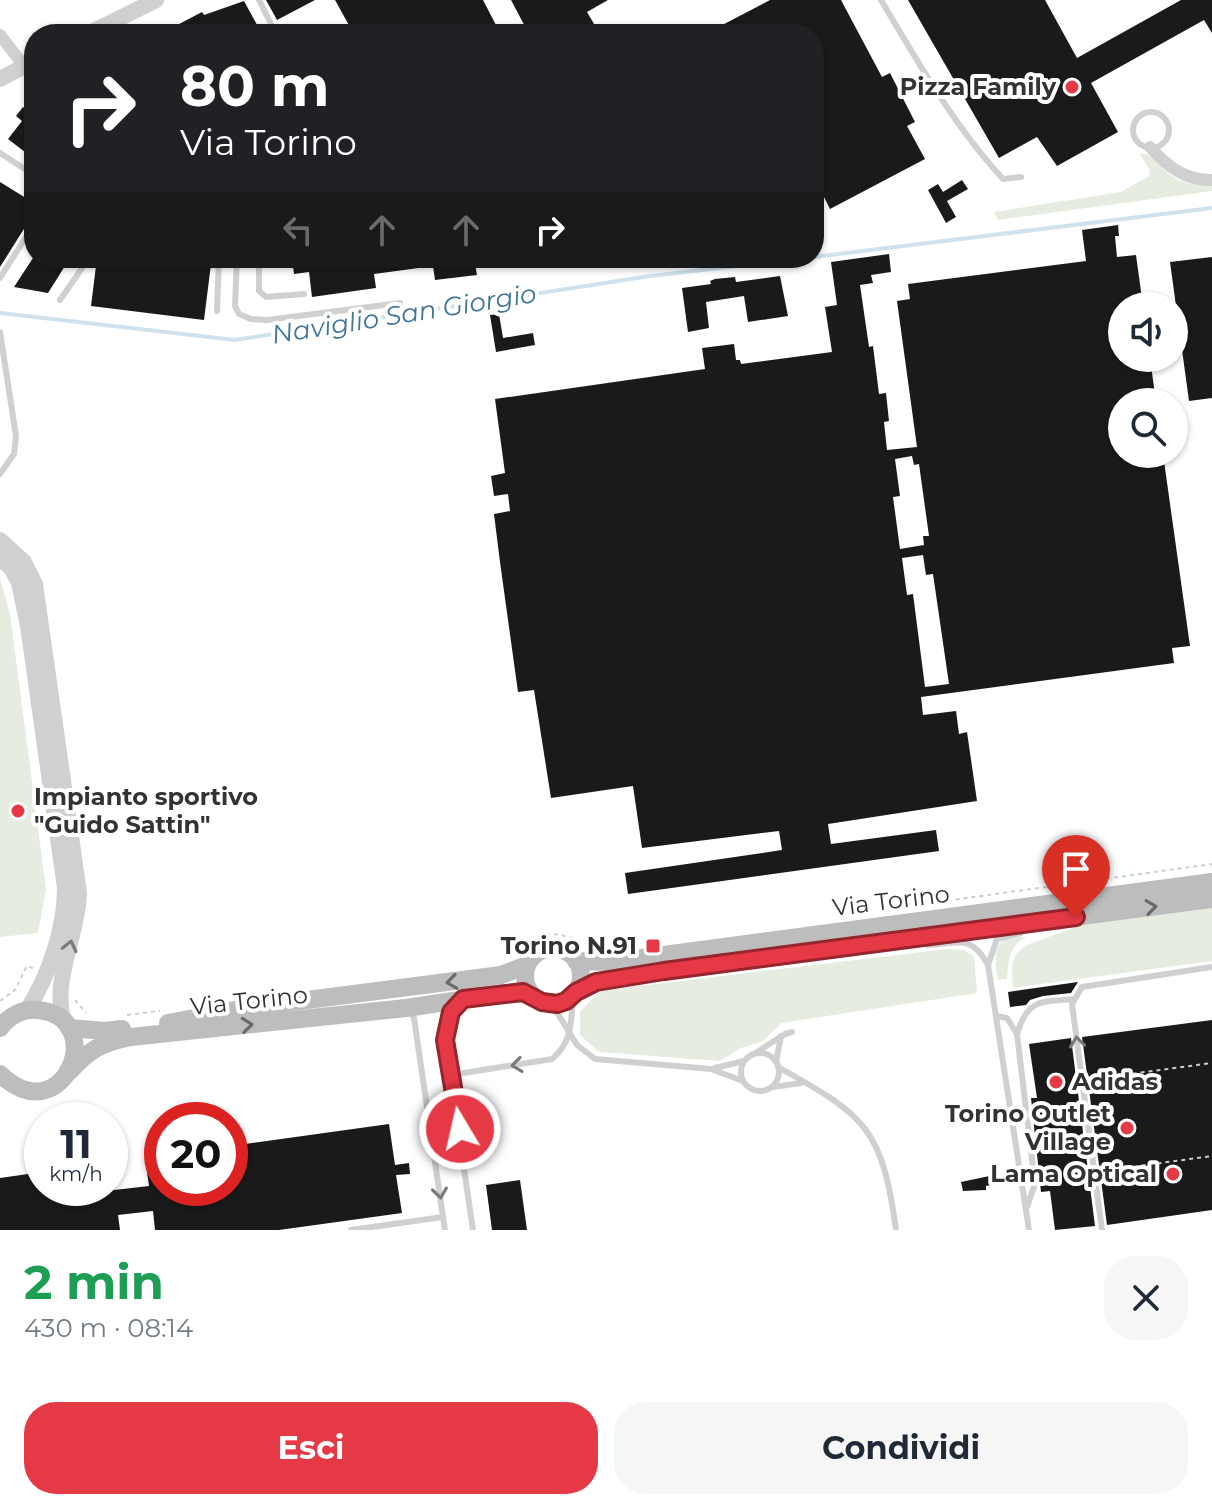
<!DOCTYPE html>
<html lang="it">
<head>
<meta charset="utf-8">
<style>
	:root { --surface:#fff; --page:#f6f6f7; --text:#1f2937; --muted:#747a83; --accent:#e63946 }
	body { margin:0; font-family:Montserrat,sans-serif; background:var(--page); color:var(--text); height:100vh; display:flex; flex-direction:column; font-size:30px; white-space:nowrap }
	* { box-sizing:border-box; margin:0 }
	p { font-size:26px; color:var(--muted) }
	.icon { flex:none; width:44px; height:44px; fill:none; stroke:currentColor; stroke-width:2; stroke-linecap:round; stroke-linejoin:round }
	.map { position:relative; height:1230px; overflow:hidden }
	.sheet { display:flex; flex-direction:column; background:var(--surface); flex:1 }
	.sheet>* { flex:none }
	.guide { position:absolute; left:24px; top:24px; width:800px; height:244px; border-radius:32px; box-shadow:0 2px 6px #0004; background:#202124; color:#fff; overflow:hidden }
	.fabs { position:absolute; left:1108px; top:292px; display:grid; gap:16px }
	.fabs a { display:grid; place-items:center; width:80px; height:80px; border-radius:50%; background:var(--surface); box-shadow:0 2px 6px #0004; font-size:40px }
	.speed { position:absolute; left:24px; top:1102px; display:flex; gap:16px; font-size:40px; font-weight:700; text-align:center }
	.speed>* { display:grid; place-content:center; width:104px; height:104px; border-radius:50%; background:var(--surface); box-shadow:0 2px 6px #0004; line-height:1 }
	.speed small { font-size:20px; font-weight:400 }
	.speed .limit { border:12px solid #d22; background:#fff; color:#111 }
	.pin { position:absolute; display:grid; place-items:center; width:68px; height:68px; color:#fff; margin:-82px -34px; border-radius:50% 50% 50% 0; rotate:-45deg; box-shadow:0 0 8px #0007 }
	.pin .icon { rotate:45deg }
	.me { position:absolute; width:88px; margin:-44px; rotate:351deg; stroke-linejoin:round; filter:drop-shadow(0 0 6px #0008) }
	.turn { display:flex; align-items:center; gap:28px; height:168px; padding:0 24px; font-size:36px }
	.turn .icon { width:104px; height:104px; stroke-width:2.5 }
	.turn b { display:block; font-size:56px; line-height:68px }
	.lanes { display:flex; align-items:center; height:76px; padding:0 24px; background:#0003; justify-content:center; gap:40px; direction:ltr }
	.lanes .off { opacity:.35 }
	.round { display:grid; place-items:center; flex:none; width:84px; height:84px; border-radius:32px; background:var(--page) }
	.summary { display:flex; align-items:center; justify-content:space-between; height:136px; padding:0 24px }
	h1 { font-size:48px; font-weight:700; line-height:60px; color:#1e9e55 }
	.action { display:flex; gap:16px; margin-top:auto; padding:16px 24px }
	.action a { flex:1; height:92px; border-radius:32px; background:var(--accent); color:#fff; font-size:32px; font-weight:700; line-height:92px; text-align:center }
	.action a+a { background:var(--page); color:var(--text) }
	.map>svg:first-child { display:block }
	.green { fill:#e6ecdf }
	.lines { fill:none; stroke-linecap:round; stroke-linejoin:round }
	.stream { stroke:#cfe2ee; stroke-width:4 }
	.building { fill:#1a1a1a; fill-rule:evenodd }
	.path { stroke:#cdcdcd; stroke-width:2; stroke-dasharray:4 4; stroke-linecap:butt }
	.service { stroke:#d0d0d0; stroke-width:6 }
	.minor { stroke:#d0d0d0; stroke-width:12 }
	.tertiary { stroke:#d0d0d0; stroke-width:16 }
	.secondary { stroke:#bdbdbd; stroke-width:18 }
	.oneway { stroke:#6a6a6a }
	.oneway2 { stroke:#7a7a7a }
	.route-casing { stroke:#96252e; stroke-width:20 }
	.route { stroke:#e63946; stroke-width:14 }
	.poi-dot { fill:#e63946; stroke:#fff; stroke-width:3 }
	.labels { text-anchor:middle; stroke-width:8; stroke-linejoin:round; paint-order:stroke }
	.poi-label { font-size:24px; font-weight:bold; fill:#333; stroke:#fff; text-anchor:end }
	.street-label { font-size:24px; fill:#333; stroke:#fff }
	.water-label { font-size:26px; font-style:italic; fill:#3f7597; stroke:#fff }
</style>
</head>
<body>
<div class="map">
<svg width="1212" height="1230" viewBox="0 0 1212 1230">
	<rect width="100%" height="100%" fill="#fff"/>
	<g class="green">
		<path d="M1142 153C1156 157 1161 169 1173 177 1185 185 1199 184 1212 184V191L998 220 994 212 1121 192 1149 176 1150 170 1140 155Z"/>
		<polygon points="0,578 10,614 46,889 38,933 0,937"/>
		<path d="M1212 906V961L1013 988C1012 970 1009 955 1027 945L1089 922Z"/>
		<path d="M1027 937C1008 945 1009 961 1007 979L998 980C996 968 991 944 1007 938 1012 936 1021 937 1027 937Z"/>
		<polygon points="947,949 964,950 974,957 977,993 781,1023 763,1041 741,1048 720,1061 599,1052 580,1035 580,1012 596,995 606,990"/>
	</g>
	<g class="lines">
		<g class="stream">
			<polyline points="814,257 1212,208"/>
			<polyline points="0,313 235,340 650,276 808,258"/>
		</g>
	</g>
	<g class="building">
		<polygon points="266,0 315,0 277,20"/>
		<polygon points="335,0 483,0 497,27 484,34 337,34 350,27"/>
		<polygon points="511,0 608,0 587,12 600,34 529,34"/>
		<polygon points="770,0 841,0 882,77 890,73 915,122 907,126 925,159 830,209 822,193 814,197 814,34 705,34"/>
		<polygon points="908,0 1045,0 1077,58 1181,0 1212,0 1212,33 1204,20 1091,83 1118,132 1057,166 1037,137 999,158"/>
		<polygon points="244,1 262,34 160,34 202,12 204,15"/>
		<polygon points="23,107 34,116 34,159 8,139 22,121 16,116"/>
		<polygon points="962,180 968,189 947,201 956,217 946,223 928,190 938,184 943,192"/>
		<polygon points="0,182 34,203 34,213 0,267"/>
		<path d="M1118 225 1119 236H1115L1117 257 1136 255 1143 306H1122V358H1150L1156 402H1122V454H1163L1190 646 1172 648 1174 663 921 697 923 715 956 711 959 734 967 732 977 801 828 824 831 844 936 830 939 851 628 894 625 873 782 850 779 831 642 848 633 786 551 798 534 690 518 692 500 562 494 514 510 511 508 494 494 496 491 476 505 473 495 399 705 369 702 348 734 344 736 360H740L741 364 832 352 825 307 837 305 831 262 889 254 891 272 871 275 873 283 860 285 869 347 873 346 879 394 886 393 889 421 884 422 887 450 917 447 897 301 910 299 908 284 1086 261 1082 230ZM912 456 914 465 919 464 929 536H923L924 545 900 549 893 497 900 496 895 459ZM923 555 926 575 933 574 949 684 925 687 913 594 907 595 902 558Z"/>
		<polygon points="1212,257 1212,398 1189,401 1170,262"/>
		<polygon points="33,258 70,258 48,293 14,287"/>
		<polygon points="97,258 176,258 176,260 211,264 204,320 91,306"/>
		<polygon points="292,258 474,258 477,275 435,280 433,266 374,274 376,288 312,297 309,272 294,274"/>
		<polygon points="780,276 788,316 748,322 744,296 706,302 709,328 688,332 682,288 711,284 710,281 715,279 735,277 736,282"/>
		<polygon points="499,314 503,338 533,333 535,345 496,352 490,315"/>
		<polygon points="1078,982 1071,993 1043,996 1030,1000 1026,1005 1010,1007 1008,992"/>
		<polygon points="1212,1020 1212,1210 1107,1225 1082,1037"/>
		<polygon points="1071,1038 1095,1226 1055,1230 1050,1191 1041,1192 1031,1098 1037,1098 1029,1044"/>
		<polygon points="389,1124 395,1165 409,1163 410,1174 396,1175 402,1213 279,1230 155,1230 153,1211 118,1215 120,1230 0,1230 0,1178 42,1172 42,1188 114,1188 114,1190 149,1186 145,1157 162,1155 162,1188 230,1188 230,1146"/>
		<polygon points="999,1174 1001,1183 986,1186 986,1190 963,1191 961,1182"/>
		<polygon points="520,1180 527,1230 492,1230 486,1185"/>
	</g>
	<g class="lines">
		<g class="path">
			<polyline points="916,905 1212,864"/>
			<path d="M512 954C537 927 558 931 589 945"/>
			<polyline points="75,1000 86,1013"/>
			<polyline points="0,1001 15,990 27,966 33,968"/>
			<polyline points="127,1015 160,1011"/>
			<polyline points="1093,1079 1212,1063"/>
			<polyline points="1102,1171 1212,1156"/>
		</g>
		<g class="service">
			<polyline points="259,0 276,34"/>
			<path d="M881 0C917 61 955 127 1003 179L1021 177"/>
			<circle cx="1151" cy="130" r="18"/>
			<polyline points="0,153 34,175"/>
			<polyline points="237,258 235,306 239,314 251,319 267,320 400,303"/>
			<polyline points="252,258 257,259 259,266 259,291 266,297 304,294"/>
			<polyline points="0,278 34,224"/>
			<polyline points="60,300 89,258"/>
			<polyline points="217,311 219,258"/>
			<polyline points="0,332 16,436 14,454 0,474"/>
			<path d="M927 945C957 944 971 933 988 965L1029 1230"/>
			<polyline points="988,965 997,939 1021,933"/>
			<polyline points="542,1002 555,1009 577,1045 595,1059 711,1069 743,1081"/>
			<polyline points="456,1007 448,1020 445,1040 473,1230"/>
			<polyline points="996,1016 1007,1018 1017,1034"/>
			<polyline points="757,1052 785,1034 792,1032"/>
			<circle cx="760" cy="1072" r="19"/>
			<polyline points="776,1062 781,1036"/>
			<path d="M778 1067C866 1116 882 1128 896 1230"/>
			<polyline points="715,1068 744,1061"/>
			<path d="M451 1075 552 1059C573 1042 571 1020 573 996"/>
			<polyline points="773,1087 801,1083"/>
			<path d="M1027 1207 1035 1184 1017 1034C1028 998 1041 1002 1074 999"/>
			<polyline points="443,1217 445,1230"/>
			<polyline points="351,1230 443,1217 414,1018 408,1010"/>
			<polyline points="1102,1230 1072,1004 1082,987 1212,967"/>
		</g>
		<g class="minor">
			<polyline points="0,35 24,66"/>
			<path d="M1150 147C1168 167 1184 180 1212 180"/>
		</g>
		<g class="tertiary">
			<polyline points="88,34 156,0"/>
			<polyline points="0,79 34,61"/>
			<path d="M0 540 24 562 35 584 79 893C78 936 51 980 64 1023"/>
			<path d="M0 558 11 568 19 583 28 626 65 888C65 928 49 976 27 1010"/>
		</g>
		<g class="secondary">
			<circle cx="553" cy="976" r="28"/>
			<polyline points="576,961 611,962 1212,882"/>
			<polyline points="576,992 596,982 664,971 1212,899"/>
			<polyline points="168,1023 245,1008 501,975 527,965"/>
			<path d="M0 1028C9 1016 23 1008 38 1010 110 1017 64 1135 0 1074"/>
			<polyline points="69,1028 105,1031 122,1029"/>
			<path d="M69 1072C90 1049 101 1043 131 1037L406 1008 506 993 523 992 538 1000"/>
		</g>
	</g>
	<defs><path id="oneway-chevron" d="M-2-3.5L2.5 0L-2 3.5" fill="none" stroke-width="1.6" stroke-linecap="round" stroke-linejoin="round" transform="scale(2)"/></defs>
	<g class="oneway">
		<use href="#oneway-chevron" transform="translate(1151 907) rotate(-8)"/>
		<use href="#oneway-chevron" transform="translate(452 982) rotate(172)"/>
		<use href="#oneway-chevron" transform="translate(247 1025) rotate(-6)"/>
	</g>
	<g class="oneway2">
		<use href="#oneway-chevron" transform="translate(70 946) rotate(-77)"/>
		<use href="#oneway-chevron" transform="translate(1077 1042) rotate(-97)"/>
		<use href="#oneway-chevron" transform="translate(517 1065) rotate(172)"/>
		<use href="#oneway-chevron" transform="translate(440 1193) rotate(82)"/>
	</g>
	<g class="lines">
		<defs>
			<polyline id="route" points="460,1129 445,1040 451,1012 463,999 523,992 542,1002 557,1004 566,1001 576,992 596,982 664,971 1076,917"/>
		</defs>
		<use href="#route" class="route-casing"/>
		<use href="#route" class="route"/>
	</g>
	<g class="poi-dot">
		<circle cx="1072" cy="87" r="8"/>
		<circle cx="18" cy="811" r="8"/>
		<rect x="645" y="938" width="16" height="16" rx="4"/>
		<circle cx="1056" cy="1082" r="8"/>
		<circle cx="1127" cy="1128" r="8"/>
		<circle cx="1173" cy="1174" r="8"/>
	</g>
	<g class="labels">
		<g class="poi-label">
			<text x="1056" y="95">Pizza Family</text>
			<text x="34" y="805" text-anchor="start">Impianto sportivo<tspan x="34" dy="28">"Guido Sattin"</tspan></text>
			<text x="637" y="954">Torino N.91</text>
			<text x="1072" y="1090" text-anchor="start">Adidas</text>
			<text x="1111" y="1122">Torino Outlet<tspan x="1111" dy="28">Village</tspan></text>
			<text x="1157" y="1182">Lama Optical</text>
		</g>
		<g class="street-label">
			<text transform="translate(891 901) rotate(-7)" y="8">Via Torino</text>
			<text transform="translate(249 1001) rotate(-6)" y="8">Via Torino</text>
		</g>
		<g class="water-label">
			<text transform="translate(404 314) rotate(-9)" y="9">Naviglio San Giorgio</text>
		</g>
	</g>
</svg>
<div class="fabs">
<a><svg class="icon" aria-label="sound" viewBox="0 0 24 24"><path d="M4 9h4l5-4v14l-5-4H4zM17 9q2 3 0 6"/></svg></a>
<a><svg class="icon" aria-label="search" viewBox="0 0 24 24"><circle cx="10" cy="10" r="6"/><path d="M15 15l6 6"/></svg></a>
</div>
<div class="speed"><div>11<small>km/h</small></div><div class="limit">20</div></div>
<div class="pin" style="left:1076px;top:917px;background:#d93025"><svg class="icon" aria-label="arrive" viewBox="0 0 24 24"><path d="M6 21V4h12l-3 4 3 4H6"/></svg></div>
<svg class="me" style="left:460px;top:1129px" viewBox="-20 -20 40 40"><circle r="17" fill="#e63946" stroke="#fff" stroke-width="3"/><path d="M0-11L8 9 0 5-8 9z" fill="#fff"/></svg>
<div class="guide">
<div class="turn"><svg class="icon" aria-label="right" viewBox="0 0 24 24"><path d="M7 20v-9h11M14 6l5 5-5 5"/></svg><div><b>80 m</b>Via Torino</div></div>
<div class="lanes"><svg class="icon off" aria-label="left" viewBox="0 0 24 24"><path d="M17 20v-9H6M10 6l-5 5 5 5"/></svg><svg class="icon off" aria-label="ahead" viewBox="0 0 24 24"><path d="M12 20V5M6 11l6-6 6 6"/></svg><svg class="icon off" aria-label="ahead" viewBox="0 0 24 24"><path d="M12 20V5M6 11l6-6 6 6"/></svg><svg class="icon" aria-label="right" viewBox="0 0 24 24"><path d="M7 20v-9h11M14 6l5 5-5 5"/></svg></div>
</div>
</div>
<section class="sheet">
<div class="summary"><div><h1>2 min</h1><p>430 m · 08:14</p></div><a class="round"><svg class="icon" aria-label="close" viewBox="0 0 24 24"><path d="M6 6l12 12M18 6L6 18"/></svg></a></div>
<div class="action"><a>Esci</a><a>Condividi</a></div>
</section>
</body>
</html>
